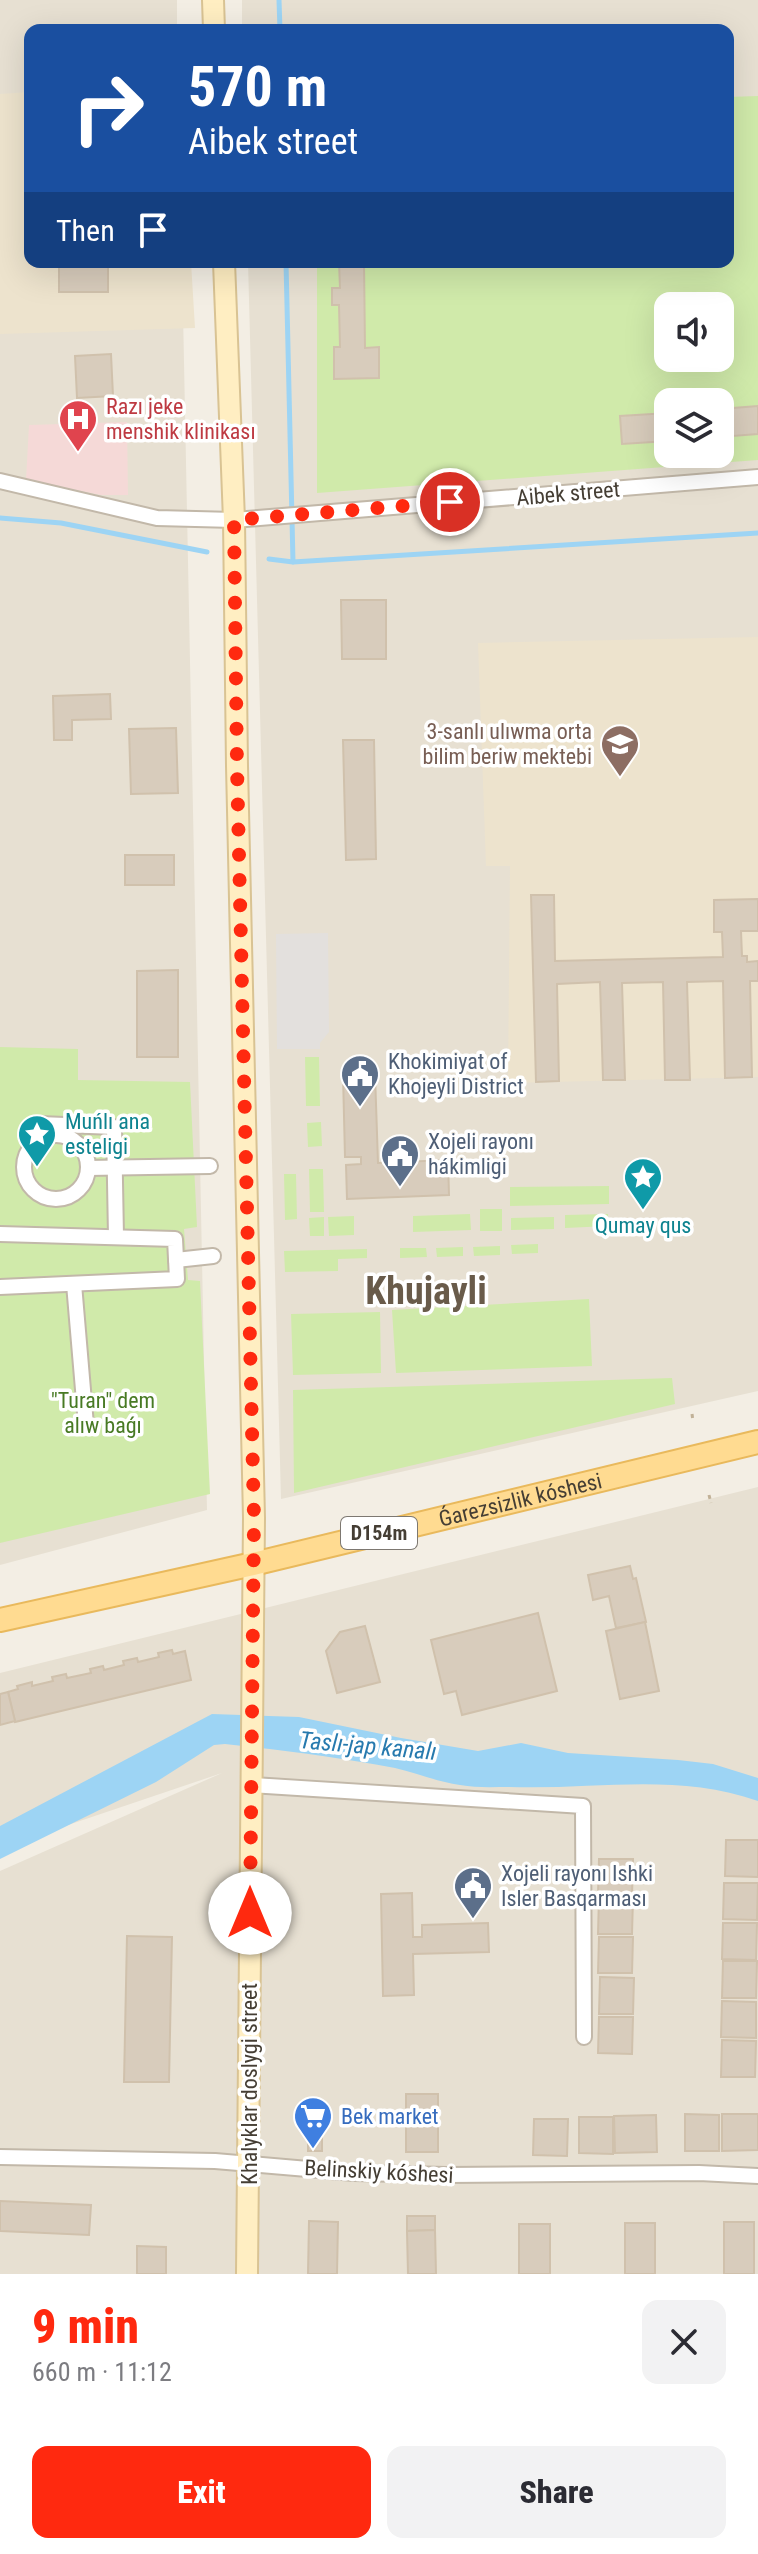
<!DOCTYPE html>
<html lang="en">
<head>
<meta charset="utf-8">
<style>
	:root { --surface:#fff; --page:#f2f2f3; --text:#2b2b33; --muted:#7c7c81; --accent:#ff290f }
	body { margin:0; font-family:"Roboto Condensed",sans-serif; background:var(--page); color:var(--text); height:100vh; display:flex; flex-direction:column; font-size:30px; white-space:nowrap }
	* { box-sizing:border-box; margin:0 }
	p { font-size:26px; color:var(--muted) }
	.icon { flex:none; width:44px; height:44px; fill:none; stroke:currentColor; stroke-width:2; stroke-linecap:round; stroke-linejoin:round }
	.map { position:relative; height:2274px; overflow:hidden }
	.side { display:flex; flex-direction:column; background:var(--surface); flex:1 }
	.side>* { flex:none }
	.hud { position:absolute; left:24px; top:24px; width:710px; height:244px; border-radius:16px; box-shadow:0 8px 32px #0002; background:#1a4fa0; color:#fff; overflow:hidden }
	.controls { position:absolute; left:654px; top:292px; display:grid; gap:16px }
	.controls a { display:grid; place-items:center; width:80px; height:80px; border-radius:16px; background:var(--surface); box-shadow:0 8px 32px #0002; font-size:40px }
	.pin { position:absolute; display:grid; place-items:center; width:68px; height:68px; color:#fff; margin:-34px; border:4px solid #fff; border-radius:50%; box-shadow:0 2px 8px #0007 }
	.me { position:absolute; width:88px; margin:-44px; rotate:0deg; stroke-linejoin:round; filter:drop-shadow(0 0 6px #0008) }
	.turn { display:flex; align-items:center; gap:28px; height:168px; padding:0 32px; font-size:36px }
	.turn .icon { width:104px; height:104px; stroke-width:2.5 }
	.turn b { display:block; font-size:56px; line-height:68px }
	.then { display:flex; align-items:center; height:76px; padding:0 32px; background:#0003; gap:16px; font-size:30px }
	.round { display:grid; place-items:center; flex:none; width:84px; height:84px; border-radius:16px; background:var(--page) }
	.head { display:flex; align-items:center; justify-content:space-between; height:136px; padding:0 32px }
	h1 { font-size:48px; font-weight:800; line-height:60px; color:var(--accent) }
	.action { display:flex; gap:16px; margin-top:auto; padding:16px 32px }
	.action a { flex:1; height:92px; border-radius:16px; background:var(--accent); color:#fff; font-size:32px; font-weight:800; line-height:92px; text-align:center }
	.action a+a { background:var(--page); color:var(--text) }
	.map>svg:first-child { display:block }
	.residential { fill:#e7e0d2; fill-rule:evenodd }
	.education { fill:#ede3cd }
	.medical { fill:#f5d9d7 }
	.green { fill:#d0eaaa; fill-rule:evenodd }
	.parking { fill:#e3e0dd }
	.water { fill:#9dd4f4 }
	.lines { fill:none; stroke-linecap:round; stroke-linejoin:round }
	.stream { stroke:#9dd4f4; stroke-width:5 }
	.building { fill:#d8ccbc; stroke:#d0c1ac; stroke-width:2 }
	.street-casing { stroke:#c2b8a9; stroke-width:18 }
	.secondary-casing { stroke:#d9c393; stroke-width:24 }
	.primary-casing { stroke:#e9b95c; stroke-width:26 }
	.path { stroke:#c1b197; stroke-width:3; stroke-dasharray:4 4; stroke-linecap:butt }
	.street { stroke:#fff; stroke-width:14 }
	.secondary { stroke:#ffeec2; stroke-width:20 }
	.primary { stroke:#ffdb91; stroke-width:22 }
	.route { stroke:#ff290f; stroke-width:14; stroke-dasharray:0 25.2 }
	.labels { text-anchor:middle; stroke-width:7; stroke-linejoin:round; paint-order:stroke }
	.shield { fill:#fff; stroke:#7d7871; stroke-width:2 }
	.shield-label { font-size:20px; font-weight:bold; fill:#453e34 }
	.health-label { font-size:22px; fill:#be3a42; stroke:#fff; text-anchor:start }
	.street-label { font-size:22px; fill:#453e34; stroke:#fff }
	.education-label { font-size:22px; fill:#785e54; stroke:#fff; text-anchor:end }
	.service-label { font-size:22px; fill:#4e5e75; stroke:#fff; text-anchor:start }
	.culture-label { font-size:22px; fill:#0d838f; stroke:#fff; text-anchor:start }
	.park-label { font-size:22px; fill:#487a24; stroke:#fff }
	.shop-label { font-size:22px; fill:#366cbe; stroke:#fff; text-anchor:start }
	.water-label { font-size:24px; font-style:italic; fill:#277aae; stroke:#fff }
	.town-label { font-size:38px; font-weight:bold; fill:#695b4a; stroke:#fff }
</style>
</head>
<body>
<div class="map">
<svg width="758" height="2274" viewBox="0 0 758 2274">
	<rect width="100%" height="100%" fill="#f3eee4"/>
	<g class="residential">
		<polygon points="0,0 177,0 177,30 30,30 30,262 182,262 207,1510 0,1565"/>
		<path d="M242 0H758V1391L281 1499 248 262H728V30H242ZM668 306H720V358H668ZM668 402H720V454H668Z"/>
		<polygon points="758,1487 758,2274 0,2274 0,1871 222,1773 0,1848 0,1673"/>
	</g>
	<g class="education">
		<polygon points="30,92 30,262 191,262 195,328 0,334 0,94"/>
		<polygon points="758,637 758,1077 508,1083 510,866 486,866 478,643"/>
	</g>
	<polygon class="medical" points="127,422 128,495 101,495 26,480 29,425"/>
	<g class="green">
		<path d="M758 96V460L317 493V262H728V97ZM668 306H720V358H668ZM668 402H720V454H668Z"/>
		<polygon points="0,1047 78,1049 78,1080 190,1082 197,1227 184,1229 188,1280 200,1281 210,1494 0,1543"/>
		<polygon points="305,1057 319,1057 320,1106 306,1106"/>
		<polygon points="321,1122 322,1146 308,1147 307,1123"/>
		<polygon points="309,1169 323,1169 324,1212 310,1212"/>
		<polygon points="284,1174 296,1174 297,1219 285,1220"/>
		<polygon points="609,1186 609,1204 510,1206 510,1187"/>
		<rect x="480" y="1209" width="22" height="22"/>
		<polygon points="470,1214 471,1230 413,1232 413,1216"/>
		<polygon points="608,1214 608,1226 565,1228 565,1215"/>
		<polygon points="354,1216 354,1235 329,1236 328,1217"/>
		<polygon points="324,1217 324,1236 310,1236 309,1218"/>
		<polygon points="554,1217 554,1229 511,1230 511,1218"/>
		<polygon points="538,1244 538,1253 512,1254 511,1245"/>
		<polygon points="500,1246 500,1255 474,1256 473,1247"/>
		<polygon points="463,1247 463,1256 437,1257 436,1248"/>
		<polygon points="400,1248 426,1248 427,1257 400,1258"/>
		<polygon points="367,1249 367,1258 338,1259 338,1271 285,1272 284,1251"/>
		<polygon points="589,1299 592,1366 396,1373 392,1310"/>
		<polygon points="380,1312 381,1373 293,1375 291,1314"/>
		<polygon points="672,1378 675,1404 294,1493 293,1390"/>
	</g>
	<polygon class="parking" points="328,933 329,1032 320,1043 320,1049 277,1049 276,934"/>
	<path class="water" d="M212 1714 299 1717 401 1738 478 1751 521 1743 568 1753 678 1760 713 1764 758 1778V1801C676 1772 594 1790 509 1787 493 1787 476 1788 460 1785 438 1782 417 1773 395 1768 338 1757 282 1750 225 1744L214 1745 156 1782 0 1859V1826Z"/>
	<g class="lines">
		<g class="stream">
			<polyline points="279,0 280,30"/>
			<polyline points="286,262 293,562"/>
			<polyline points="0,518 61,523 207,552"/>
			<polyline points="269,559 293,562 758,533"/>
		</g>
	</g>
	<g class="building">
		<rect x="59" y="262" width="49" height="30"/>
		<polygon points="339,262 364,262 365,348 379,347 379,378 334,379 334,347 340,347 339,305 332,305 332,288 340,288"/>
		<polygon points="111,354 113,396 77,398 75,356"/>
		<polygon points="758,406 758,434 720,437 720,409"/>
		<polygon points="668,413 668,441 622,444 620,416"/>
		<polygon points="341,600 386,600 386,659 342,659"/>
		<polygon points="110,694 111,719 72,720 72,740 54,740 53,696"/>
		<polygon points="176,728 178,793 131,794 129,729"/>
		<polygon points="343,740 374,740 376,859 346,860"/>
		<rect x="125" y="855" width="49" height="30"/>
		<polygon points="531,895 554,895 555,961 723,957 722,932 714,932 714,900 758,899 758,931 741,931 742,956 747,956 747,962 758,961 758,981 750,981 752,1077 725,1078 723,981 687,982 690,1080 665,1080 663,982 622,983 625,1080 603,1080 600,982 557,984 559,1081 536,1082"/>
		<polygon points="178,970 178,1057 137,1057 137,971"/>
		<polygon points="375,1074 378,1163 448,1160 449,1195 347,1199 346,1165 361,1164 361,1157 345,1157 343,1075"/>
		<polygon points="630,1566 633,1579 636,1578 646,1622 616,1628 609,1596 593,1600 588,1575"/>
		<polygon points="538,1613 557,1691 462,1715 456,1691 444,1694 431,1640"/>
		<polygon points="645,1622 659,1691 620,1699 606,1631"/>
		<polygon points="365,1626 380,1682 337,1693 326,1651 340,1632"/>
		<polygon points="172,1650 173,1654 185,1651 191,1680 15,1722 8,1692 18,1689 17,1686 32,1682 32,1686 53,1681 52,1677 66,1674 67,1678 91,1673 90,1669 103,1666 104,1670 124,1665 123,1661 137,1658 138,1662 159,1657 158,1653"/>
		<polygon points="8,1692 15,1721 0,1725 0,1694"/>
		<polygon points="726,1840 758,1840 758,1877 725,1876"/>
		<polygon points="599,1859 633,1859 632,1896 598,1895"/>
		<polygon points="724,1883 758,1883 757,1920 723,1919"/>
		<polygon points="412,1893 413,1937 422,1937 422,1925 488,1923 489,1952 413,1954 414,1995 383,1996 381,1894"/>
		<polygon points="599,1897 633,1898 632,1934 598,1934"/>
		<polygon points="723,1923 757,1923 756,1960 722,1959"/>
		<polygon points="127,1936 172,1937 169,2082 124,2082"/>
		<polygon points="599,1937 633,1937 632,1973 598,1973"/>
		<polygon points="723,1961 757,1961 756,1998 722,1998"/>
		<polygon points="600,1977 634,1978 633,2014 599,2014"/>
		<polygon points="722,2001 756,2002 756,2038 721,2037"/>
		<polygon points="599,2017 633,2017 632,2054 598,2053"/>
		<polygon points="722,2040 756,2041 755,2077 721,2077"/>
		<rect x="406" y="2094" width="32" height="58"/>
		<polygon points="320,2103 321,2134 308,2134 308,2104"/>
		<polygon points="685,2114 719,2115 719,2151 685,2151"/>
		<polygon points="722,2114 758,2114 758,2150 722,2151"/>
		<polygon points="656,2115 657,2152 615,2153 614,2116"/>
		<polygon points="579,2117 613,2117 613,2154 579,2153"/>
		<polygon points="534,2119 568,2119 567,2156 533,2155"/>
		<rect x="308" y="2135" width="14" height="16"/>
		<polygon points="0,2201 91,2205 89,2235 0,2231"/>
		<polygon points="407,2216 435,2216 435,2230 407,2231"/>
		<polygon points="309,2221 338,2222 337,2274 308,2274"/>
		<rect x="724" y="2222" width="30" height="52"/>
		<rect x="625" y="2223" width="30" height="51"/>
		<rect x="519" y="2224" width="31" height="50"/>
		<polygon points="435,2230 436,2274 408,2274 407,2231"/>
		<polygon points="137,2246 166,2247 166,2274 137,2274"/>
	</g>
	<g class="lines">
		<defs>
			<g id="street">
				<polyline points="0,481 157,518 234,520 758,477"/>
				<polyline points="40,1124 114,1127 116,1237"/>
				<circle cx="56" cy="1167" r="32"/>
				<polyline points="88,1168 210,1166"/>
				<polyline points="0,1234 175,1239 177,1279 0,1287"/>
				<polyline points="176,1260 213,1256"/>
				<polyline points="74,1284 86,1425"/>
				<polyline points="252,1785 583,1806 584,2037"/>
				<polyline points="0,2157 215,2161 354,2173 447,2175 699,2173 758,2176"/>
			</g>
			<g id="secondary">
				<polyline points="213,0 214,30"/>
				<polyline points="224,262 234,520 237,766 254,1518 247,2274"/>
			</g>
			<g id="primary">
				<path id="s1" d="M0 1620 253 1564 758 1442"/>
			</g>
		</defs>
		<use href="#street" class="street-casing"/>
		<use href="#secondary" class="secondary-casing"/>
		<use href="#primary" class="primary-casing"/>
		<g class="path">
			<polyline points="692,1414 693,1421"/>
			<polyline points="709,1495 711,1503"/>
		</g>
		<use href="#street" class="street"/>
		<use href="#secondary" class="secondary"/>
		<use href="#primary" class="primary"/>
	</g>
	<g class="lines">
		<polyline class="route" points="250,1913 254,1518 237,766 234,520 450,502"/>
	</g>
	<defs>
		<symbol id="hospital-pin" viewBox="-11 -11 22 30"><path d="M0 17L-7.5 6A9.5 9.5 0 1 1 7.5 6Z" fill="#e0444e" stroke="#fff"/><path d="M-5-5h3v3.5h4V-5h3V5h-3V1.5h-4V5h-3Z" fill="#fff"/></symbol>
		<symbol id="school-pin" viewBox="-11 -11 22 30"><path d="M0 17L-7.5 6A9.5 9.5 0 1 1 7.5 6Z" fill="#8d6e63" stroke="#fff"/><path d="M0-5L7-2L0 1L-7-2ZM-4 1L0 2.5L4 1V4Q0 6-4 4Z" fill="#fff"/></symbol>
		<symbol id="civic-pin" viewBox="-11 -11 22 30"><path d="M0 17L-7.5 6A9.5 9.5 0 1 1 7.5 6Z" fill="#5c6f8a" stroke="#fff"/><path d="M-.6-6.5H3V-4.5H.6V-3L4-1V1h2V6H-6V1h2V-1L-.6-3ZM-1.2 2.5V6h2.4V2.5Z" fill="#fff"/></symbol>
		<symbol id="sight-pin" viewBox="-11 -11 22 30"><path d="M0 17L-7.5 6A9.5 9.5 0 1 1 7.5 6Z" fill="#0f9aa8" stroke="#fff"/><path d="M0-6L1.8-2.2L6-1.7L2.9 1.2L3.7 5.4L0 3.3L-3.7 5.4L-2.9 1.2L-6-1.7L-1.8-2.2Z" fill="#fff"/></symbol>
		<symbol id="supermarket-pin" viewBox="-11 -11 22 30"><path d="M0 17L-7.5 6A9.5 9.5 0 1 1 7.5 6Z" fill="#3f7fe0" stroke="#fff"/><path d="M-6-5.5h2.5l.6 2H6L4.5 2H-2.5L-4.4-4H-6ZM-1.5 3.2a1.3 1.3 0 1 0 .1 0ZM3 3.2a1.3 1.3 0 1 0 .1 0Z" fill="#fff"/></symbol>
	</defs>
	<g fill-rule="evenodd">
		<use href="#hospital-pin" x="56" y="397" width="44" height="60"/>
		<use href="#school-pin" x="598" y="722" width="44" height="60"/>
		<use href="#civic-pin" x="338" y="1052" width="44" height="60"/>
		<use href="#sight-pin" x="15" y="1112" width="44" height="60"/>
		<use href="#civic-pin" x="378" y="1132" width="44" height="60"/>
		<use href="#sight-pin" x="621" y="1155" width="44" height="60"/>
		<use href="#civic-pin" x="451" y="1864" width="44" height="60"/>
		<use href="#supermarket-pin" x="291" y="2094" width="44" height="60"/>
	</g>
	<g class="labels">
		<rect class="shield" x="341" y="1517" width="76" height="32" rx="6"/>
		<g class="shield-label">
			<text x="379" y="1540">D154m</text>
		</g>
		<g class="health-label">
			<text x="106" y="414">Razı jeke<tspan x="106" dy="25">menshik klinikası</tspan></text>
		</g>
		<g class="street-label">
			<text transform="translate(568 493) rotate(-5)" y="8">Aibek street</text>
			<text dy="8" stroke="none"><textPath href="#s1" startOffset="534">Ǵarezsizlik kóshesi</textPath></text>
			<text transform="translate(249 2084) rotate(-90)" y="8">Khalyklar doslygi street</text>
			<text transform="translate(379 2171) rotate(3)" y="8">Belinskiy kóshesi</text>
		</g>
		<g class="education-label">
			<text x="592" y="739">3-sanlı ulıwma orta<tspan x="592" dy="25">bilim beriw mektebi</tspan></text>
		</g>
		<g class="service-label">
			<text x="388" y="1069">Khokimiyat of<tspan x="388" dy="25">Khojeyli District</tspan></text>
			<text x="428" y="1149">Xojeli rayonı<tspan x="428" dy="25">hákimligi</tspan></text>
			<text x="501" y="1881">Xojeli rayonı Ishki<tspan x="501" dy="25">Isler Basqarması</tspan></text>
		</g>
		<g class="culture-label">
			<text x="65" y="1129">Muńlı ana<tspan x="65" dy="25">esteligi</tspan></text>
			<text x="643" y="1233" text-anchor="middle">Qumay qus</text>
		</g>
		<g class="park-label">
			<text x="103" y="1408">"Turan" dem<tspan x="103" dy="25">alıw baǵı</tspan></text>
		</g>
		<g class="shop-label">
			<text x="341" y="2124">Bek market</text>
		</g>
		<g class="water-label">
			<text transform="translate(368 1746) rotate(5)" y="8">Taslı-jap kanalı</text>
		</g>
		<g class="town-label">
			<text x="426" y="1304">Khujayli</text>
		</g>
	</g>
</svg>
<div class="controls">
<a><svg class="icon" aria-label="sound" viewBox="0 0 24 24"><path d="M4 9h4l5-4v14l-5-4H4zM17 9q2 3 0 6"/></svg></a>
<a><svg class="icon" aria-label="layers" viewBox="0 0 24 24"><path d="M12 4l9 5-9 5-9-5zM3 14l9 5 9-5"/></svg></a>
</div>
<div class="pin" style="left:450px;top:502px;background:#d93025"><svg class="icon" aria-label="arrive" viewBox="0 0 24 24"><path d="M6 21V4h12l-3 4 3 4H6"/></svg></div>
<svg class="me" style="left:250px;top:1913px" viewBox="-20 -20 40 40"><circle r="19" fill="#fff"/><path d="M0-13L10 11 0 6-10 11z" fill="#ff290f"/></svg>
<div class="hud">
<div class="turn"><svg class="icon" aria-label="right" viewBox="0 0 24 24"><path d="M7 20v-9h11M14 6l5 5-5 5"/></svg><div><b>570 m</b>Aibek street</div></div>
<div class="then">Then<svg class="icon" aria-label="arrive" viewBox="0 0 24 24"><path d="M6 21V4h12l-3 4 3 4H6"/></svg></div>
</div>
</div>
<section class="side">
<div class="head"><div><h1>9 min</h1><p>660 m · 11:12</p></div><a class="round"><svg class="icon" aria-label="close" viewBox="0 0 24 24"><path d="M6 6l12 12M18 6L6 18"/></svg></a></div>
<div class="action"><a>Exit</a><a>Share</a></div>
</section>
</body>
</html>
